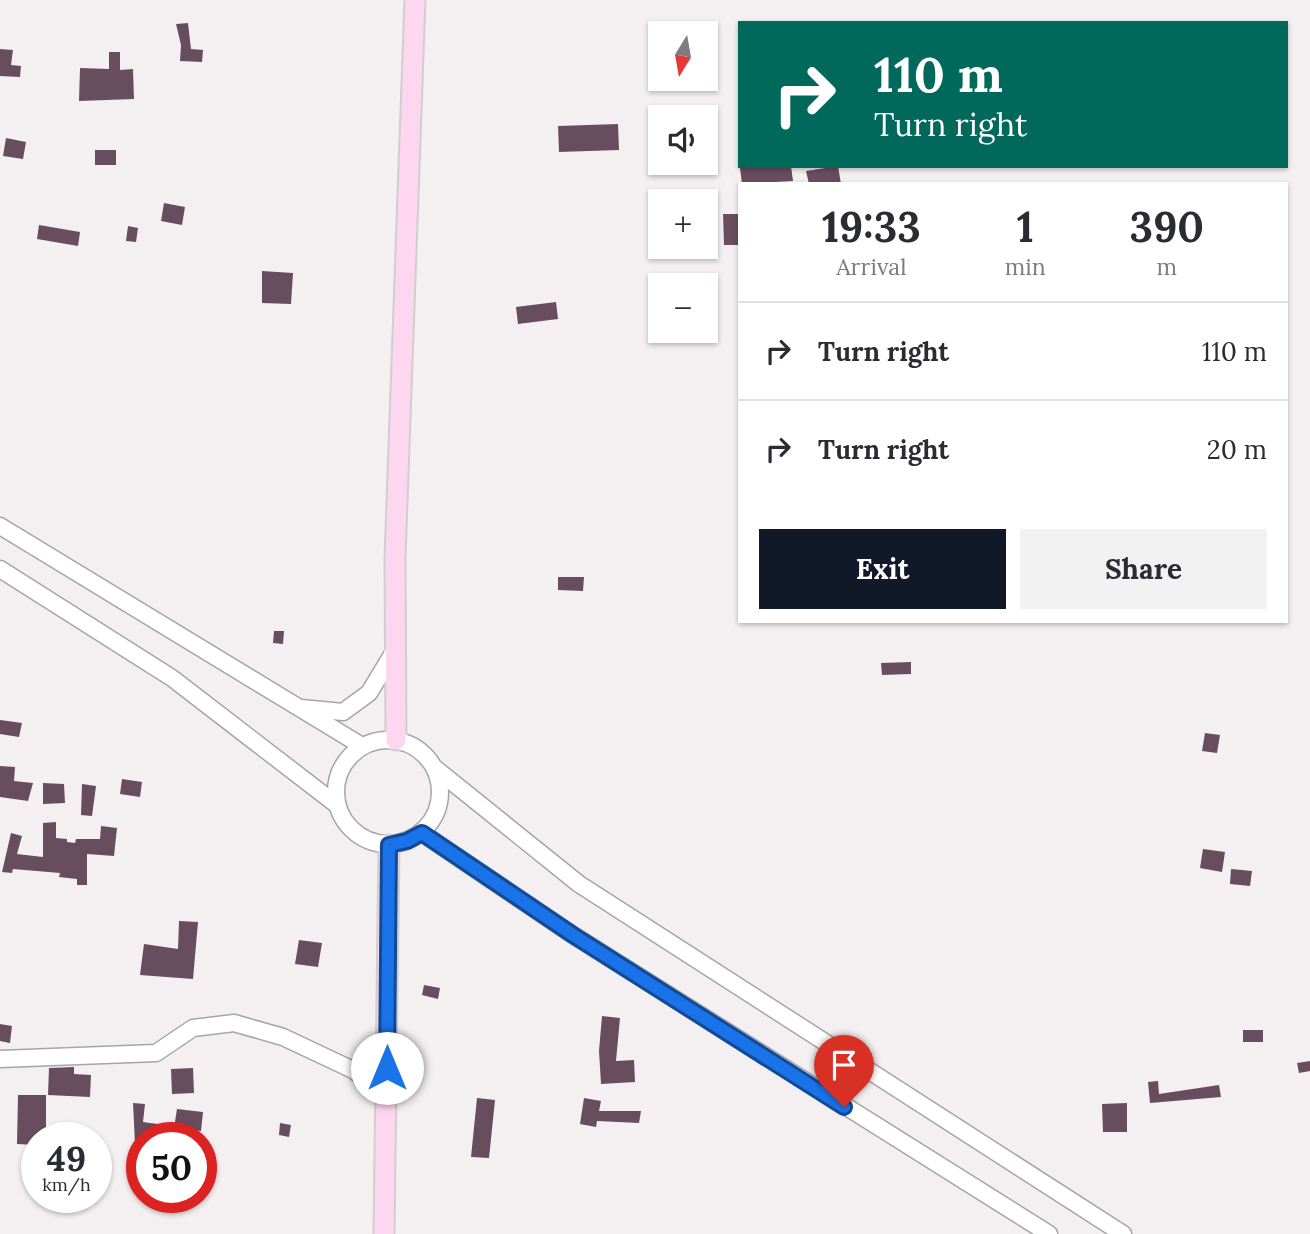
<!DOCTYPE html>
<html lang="en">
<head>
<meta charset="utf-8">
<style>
	:root { --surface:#fff; --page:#f2f2f3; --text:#2b2b33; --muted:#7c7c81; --line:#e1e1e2; --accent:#111827 }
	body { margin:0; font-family:Lora,serif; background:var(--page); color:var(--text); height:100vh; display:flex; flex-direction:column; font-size:26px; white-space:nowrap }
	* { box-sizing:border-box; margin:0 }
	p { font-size:23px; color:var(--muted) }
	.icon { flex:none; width:38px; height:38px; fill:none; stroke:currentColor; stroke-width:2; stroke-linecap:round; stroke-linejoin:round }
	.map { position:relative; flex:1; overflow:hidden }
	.sheet { position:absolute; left:738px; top:182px; width:550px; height:441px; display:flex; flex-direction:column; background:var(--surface); border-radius:0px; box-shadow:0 2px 5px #0004 }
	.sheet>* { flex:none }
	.top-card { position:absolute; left:738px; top:21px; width:550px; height:147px; border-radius:0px; box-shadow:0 2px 5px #0004; background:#00695c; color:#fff; overflow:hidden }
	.needle { width:46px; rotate:191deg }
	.tools { position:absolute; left:648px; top:21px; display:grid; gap:14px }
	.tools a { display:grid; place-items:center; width:70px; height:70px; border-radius:0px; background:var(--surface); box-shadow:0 2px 5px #0004; font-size:35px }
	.speed { position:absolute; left:21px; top:1122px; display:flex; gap:14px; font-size:35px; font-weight:700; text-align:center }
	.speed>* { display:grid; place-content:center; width:91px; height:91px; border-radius:50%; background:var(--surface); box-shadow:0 2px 5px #0004; line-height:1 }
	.speed small { font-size:18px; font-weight:400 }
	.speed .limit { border:10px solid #d22; background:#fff; color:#111 }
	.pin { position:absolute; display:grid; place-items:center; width:60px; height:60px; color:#fff; margin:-72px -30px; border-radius:50% 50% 50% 0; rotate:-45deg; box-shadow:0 0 7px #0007 }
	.pin .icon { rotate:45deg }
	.me { position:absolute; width:77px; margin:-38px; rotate:0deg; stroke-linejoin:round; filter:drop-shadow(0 0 5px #0008) }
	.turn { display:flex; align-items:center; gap:24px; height:147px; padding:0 21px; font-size:32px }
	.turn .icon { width:91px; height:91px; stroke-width:2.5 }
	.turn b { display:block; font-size:49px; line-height:60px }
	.eta { display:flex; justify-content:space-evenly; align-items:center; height:119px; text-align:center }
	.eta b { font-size:42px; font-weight:700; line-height:49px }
	.action { display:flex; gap:14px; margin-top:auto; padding:14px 21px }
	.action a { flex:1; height:80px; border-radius:0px; background:var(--accent); color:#fff; font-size:28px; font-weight:700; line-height:80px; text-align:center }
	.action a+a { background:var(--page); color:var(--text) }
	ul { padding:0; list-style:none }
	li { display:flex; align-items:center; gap:21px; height:98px; padding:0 21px; border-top:2px solid var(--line) }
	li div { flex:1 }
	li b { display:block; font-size:26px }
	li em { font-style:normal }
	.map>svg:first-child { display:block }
	.building { fill:#684d5e }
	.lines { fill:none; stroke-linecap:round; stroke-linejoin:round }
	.minor-casing { stroke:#a8a4a6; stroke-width:19 }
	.major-casing { stroke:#cfcfcf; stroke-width:23 }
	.minor { stroke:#fff; stroke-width:16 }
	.major { stroke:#ffd6f0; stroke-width:19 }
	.route-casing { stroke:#114b97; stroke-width:18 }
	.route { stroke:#1a73e8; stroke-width:12 }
</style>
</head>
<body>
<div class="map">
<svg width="1310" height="1234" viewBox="0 0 1310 1234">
	<rect width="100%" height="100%" fill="#f4f0f2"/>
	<g class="building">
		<polygon points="188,23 191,49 203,50 202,62 180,61 181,45 176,24"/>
		<polygon points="0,49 13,50 11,65 21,66 20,77 0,76"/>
		<polygon points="109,52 120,52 120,70 133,69 134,99 79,101 80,68 109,69"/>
		<polygon points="618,124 619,150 559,152 558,126"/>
		<polygon points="6,138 26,142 23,159 3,156"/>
		<rect x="95" y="150" width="21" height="15"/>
		<polygon points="750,166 791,166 793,181 742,184 740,168"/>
		<polygon points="838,166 841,184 809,184 806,171"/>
		<polygon points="164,203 185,207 182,225 161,221"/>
		<polygon points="723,214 740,214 740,245 724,245"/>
		<polygon points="39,225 80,232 78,246 37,239"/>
		<polygon points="128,226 138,228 136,242 126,241"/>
		<polygon points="262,271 293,273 291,304 262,303"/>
		<polygon points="556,302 558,319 518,324 516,307"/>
		<polygon points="558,577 584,577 583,591 558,590"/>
		<polygon points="274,631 284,631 283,644 273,643"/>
		<polygon points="911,662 911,674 882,675 881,663"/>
		<polygon points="0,720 22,723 19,737 0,734"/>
		<polygon points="1205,733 1220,735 1217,753 1202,751"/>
		<polygon points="0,766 15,767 14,781 33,783 28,801 0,797"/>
		<polygon points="122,779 142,782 140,797 120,794"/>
		<polygon points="43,783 64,784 65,803 43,804"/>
		<polygon points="82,784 96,786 92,816 81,815"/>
		<polygon points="56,822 56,838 67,839 67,842 75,843 76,839 100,839 101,826 117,828 114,856 87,854 87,885 77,885 77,879 59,877 60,873 13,869 12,873 2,872 11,833 22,836 17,854 43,857 43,823"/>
		<polygon points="1203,849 1225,852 1222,872 1200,868"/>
		<polygon points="1231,869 1252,871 1250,886 1230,884"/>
		<polygon points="179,921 198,922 193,979 140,975 144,944 178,949"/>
		<polygon points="299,940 322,943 318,967 295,964"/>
		<polygon points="424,985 440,988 438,999 422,995"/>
		<polygon points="602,1016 620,1018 616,1061 634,1060 635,1082 601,1084 599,1051"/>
		<polygon points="0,1024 12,1026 10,1043 0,1041"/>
		<rect x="1243" y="1030" width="20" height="12"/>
		<polygon points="1310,1061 1310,1071 1299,1073 1297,1063"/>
		<polygon points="74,1067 74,1074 91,1075 90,1097 48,1095 49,1068"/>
		<polygon points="193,1068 194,1093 172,1094 171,1069"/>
		<polygon points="1158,1081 1159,1094 1219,1085 1221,1097 1150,1103 1148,1082"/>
		<polygon points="18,1095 46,1095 46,1138 37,1138 37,1145 17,1144"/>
		<polygon points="477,1098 495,1100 489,1158 471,1157"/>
		<polygon points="584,1098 601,1101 599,1111 641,1111 639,1123 597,1121 596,1127 580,1124"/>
		<polygon points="133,1103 145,1104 143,1122 172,1126 170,1137 145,1133 142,1144 135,1144"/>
		<polygon points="1127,1103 1127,1132 1103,1132 1102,1104"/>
		<polygon points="177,1109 203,1112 201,1131 174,1128"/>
		<polygon points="280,1123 291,1125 289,1137 279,1135"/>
	</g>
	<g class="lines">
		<defs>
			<g id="minor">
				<polyline points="0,526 362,746"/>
				<polyline points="0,569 172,678 337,805"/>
				<polyline points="301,708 343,712 369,693 395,650"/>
				<circle cx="388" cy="792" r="52"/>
				<polyline points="436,769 579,884 1123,1234"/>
				<polyline points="422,833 573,935 1049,1234"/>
				<polyline points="0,1059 156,1053 193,1028 234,1023 283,1037 353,1070 387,1096"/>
			</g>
			<g id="major">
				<polyline points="396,740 395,558 415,0"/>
				<polyline points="384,1234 389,845"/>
			</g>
		</defs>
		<use href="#minor" class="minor-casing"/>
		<use href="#major" class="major-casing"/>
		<use href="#minor" class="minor"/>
		<use href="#major" class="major"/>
	</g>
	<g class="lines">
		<defs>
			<polyline id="route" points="387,1068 389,845 407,841 422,833 573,935 844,1107"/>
		</defs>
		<use href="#route" class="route-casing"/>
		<use href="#route" class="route"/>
	</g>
</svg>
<div class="tools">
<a><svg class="needle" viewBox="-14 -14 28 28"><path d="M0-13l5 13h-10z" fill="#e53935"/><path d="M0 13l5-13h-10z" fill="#7c7c81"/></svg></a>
<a><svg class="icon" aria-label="sound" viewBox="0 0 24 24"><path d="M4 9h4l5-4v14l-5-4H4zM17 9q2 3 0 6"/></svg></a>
<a>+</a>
<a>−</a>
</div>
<div class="speed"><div>49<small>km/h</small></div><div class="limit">50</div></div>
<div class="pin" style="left:844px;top:1107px;background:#d93025"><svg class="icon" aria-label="arrive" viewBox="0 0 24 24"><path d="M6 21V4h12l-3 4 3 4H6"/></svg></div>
<svg class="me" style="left:387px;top:1068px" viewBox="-20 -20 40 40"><circle r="19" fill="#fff"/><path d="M0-13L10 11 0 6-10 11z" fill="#1a73e8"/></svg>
<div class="top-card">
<div class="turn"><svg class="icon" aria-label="right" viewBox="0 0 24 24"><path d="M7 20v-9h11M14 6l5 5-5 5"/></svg><div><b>110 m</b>Turn right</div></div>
</div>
<section class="sheet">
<div class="eta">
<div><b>19:33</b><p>Arrival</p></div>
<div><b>1</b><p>min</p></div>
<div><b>390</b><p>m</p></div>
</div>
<ul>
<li><svg class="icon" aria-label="right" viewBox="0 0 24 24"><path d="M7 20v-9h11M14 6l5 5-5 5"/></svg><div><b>Turn right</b></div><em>110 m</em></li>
<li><svg class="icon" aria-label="right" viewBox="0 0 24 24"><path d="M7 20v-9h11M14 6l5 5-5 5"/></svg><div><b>Turn right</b></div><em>20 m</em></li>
</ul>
<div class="action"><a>Exit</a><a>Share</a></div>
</section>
</div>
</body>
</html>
